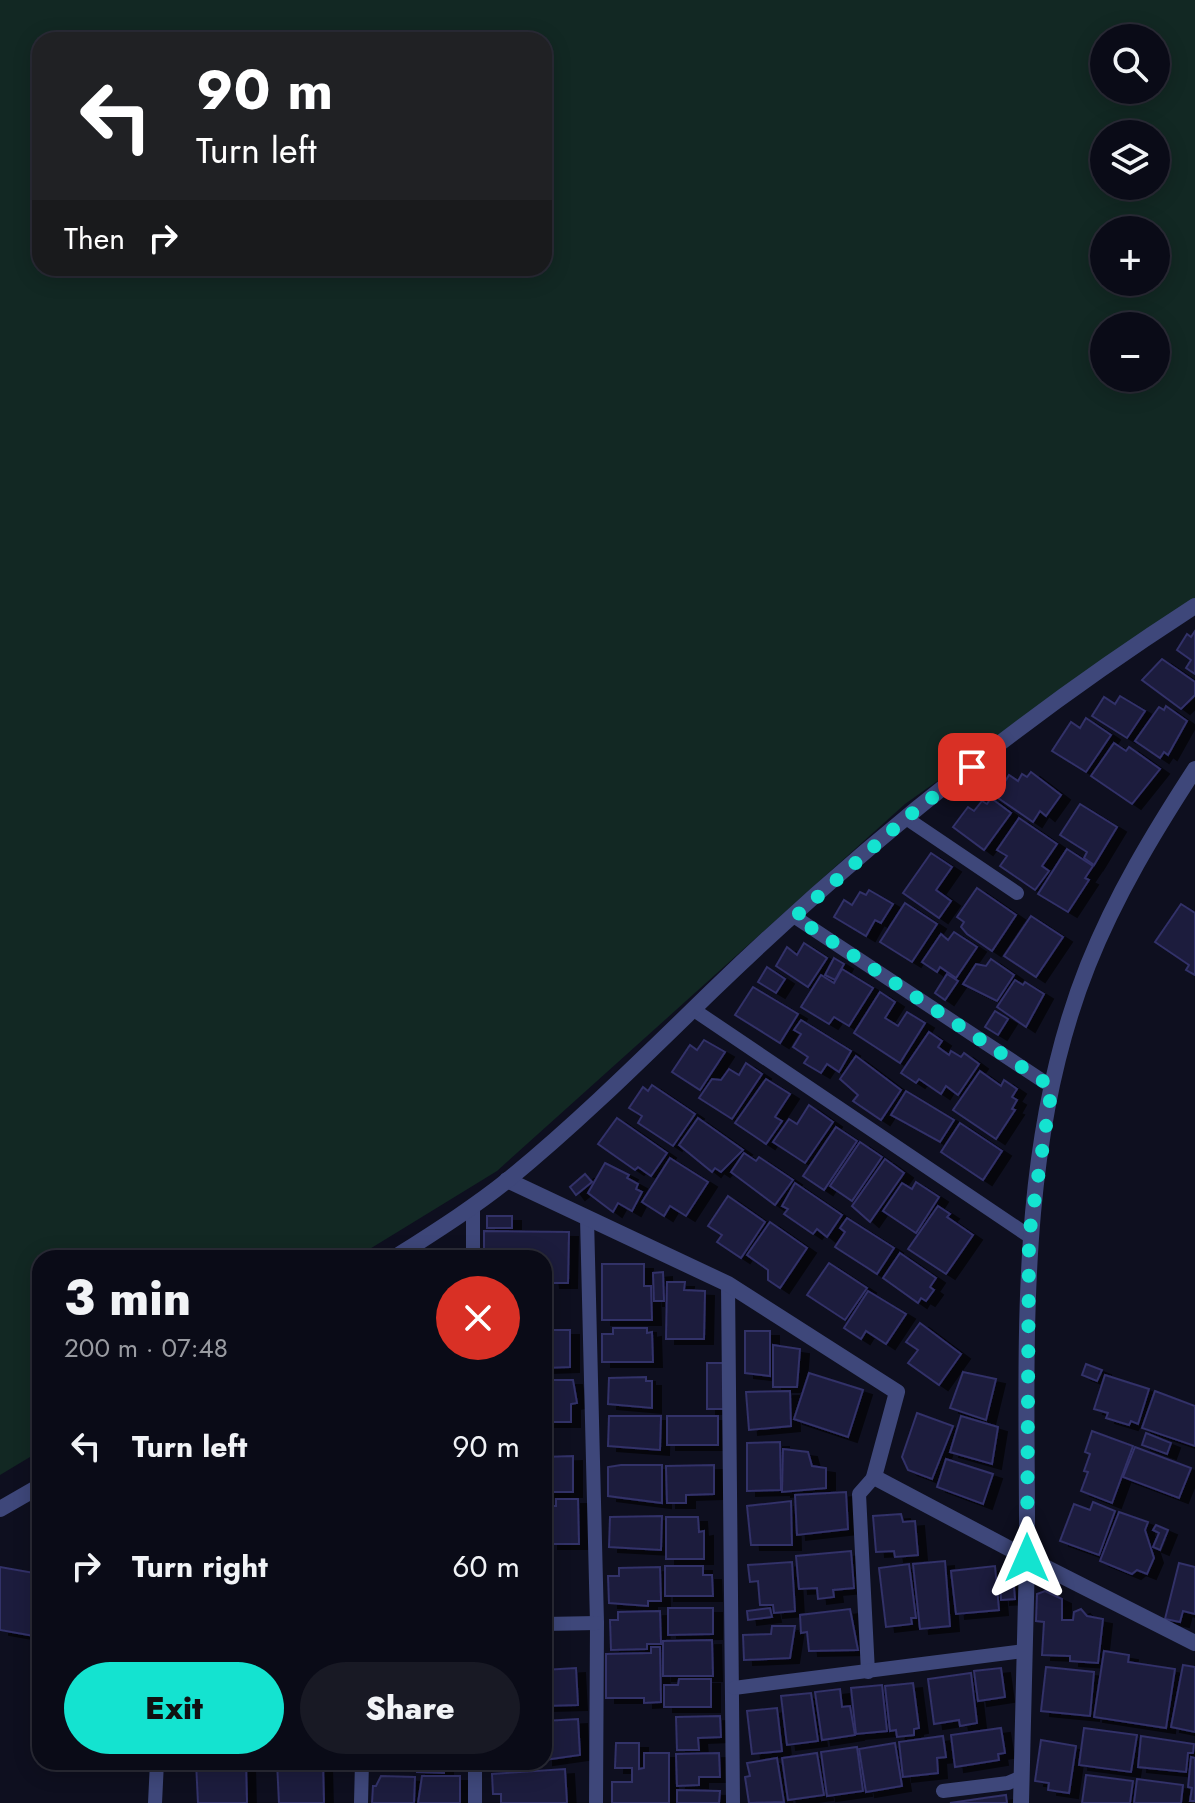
<!DOCTYPE html>
<html lang="en">
<head>
<meta charset="utf-8">
<style>
	:root { --surface:#0a0b17; --page:#181924; --text:#f1f3f6; --muted:#999ba1; --line:#2a2b36; --accent:#14e3d0 }
	body { margin:0; font-family:Jost,sans-serif; background:var(--page); color:var(--text); height:100vh; display:flex; flex-direction:column; font-size:30px; white-space:nowrap }
	* { box-sizing:border-box; margin:0 }
	p { font-size:26px; color:var(--muted) }
	.icon { flex:none; width:44px; height:44px; fill:none; stroke:currentColor; stroke-width:2; stroke-linecap:round; stroke-linejoin:round }
	.map { position:relative; flex:1; overflow:hidden }
	.drawer { position:absolute; left:32px; top:1250px; width:520px; height:520px; display:flex; flex-direction:column; background:var(--surface); border-radius:24px; box-shadow:0 4px 20px #0003,0 0 0 2px var(--line) }
	.drawer>* { flex:none }
	.banner { position:absolute; left:32px; top:32px; width:520px; height:244px; border-radius:24px; box-shadow:0 4px 20px #0003,0 0 0 2px var(--line); background:#202124; color:#fff; overflow:hidden }
	.fabs { position:absolute; left:1090px; top:24px; display:grid; gap:16px }
	.fabs a { display:grid; place-items:center; width:80px; height:80px; border-radius:50%; background:var(--surface); box-shadow:0 4px 20px #0003,0 0 0 2px var(--line); font-size:40px }
	.pin { position:absolute; display:grid; place-items:center; width:68px; height:68px; color:#fff; margin:-34px; border-radius:16px; box-shadow:0 4px 12px #0006 }
	.me { position:absolute; width:88px; margin:-44px; rotate:0deg; stroke-linejoin:round; filter:drop-shadow(0 0 6px #0008) }
	.turn { display:flex; align-items:center; gap:28px; height:168px; padding:0 32px; font-size:36px }
	.turn .icon { width:104px; height:104px; stroke-width:2.5 }
	.turn b { display:block; font-size:56px; line-height:68px }
	.then { display:flex; align-items:center; height:76px; padding:0 32px; background:#0003; gap:16px; font-size:30px }
	.round { display:grid; place-items:center; flex:none; width:84px; height:84px; border-radius:42px; background:var(--page) }
	.overview { display:flex; align-items:center; justify-content:space-between; height:136px; padding:0 32px }
	h1 { font-size:48px; font-weight:800; line-height:60px }
	.action { display:flex; gap:16px; margin-top:auto; padding:16px 32px }
	.action a { flex:1; height:92px; border-radius:48px; background:var(--accent); color:#111; font-size:32px; font-weight:800; line-height:92px; text-align:center }
	.action a+a { background:var(--page); color:var(--text) }
	ul { padding:0; list-style:none }
	li { display:flex; align-items:center; gap:24px; height:120px; padding:0 32px }
	li div { flex:1 }
	li b { display:block; font-size:30px }
	li em { font-style:normal }
	.map>svg:first-child { display:block }
	.green { fill:#122823; fill-rule:evenodd }
	.building { fill:#1d1c3e; stroke:#313068; stroke-width:2; filter:url(#shadow) }
	.lines { fill:none; stroke-linecap:round; stroke-linejoin:round }
	.service { stroke:#3e477a; stroke-width:14 }
	.minor { stroke:#3e477a; stroke-width:16 }
	.route { stroke:#14e3d0; stroke-width:14; stroke-dasharray:0 25.2 }
</style>
</head>
<body>
<div class="map">
<svg width="1195" height="1803" viewBox="0 0 1195 1803">
	<defs>
		<filter id="shadow"><feDropShadow dx="9" dy="5" stdDeviation="0" flood-color="#0009"/></filter>
	</defs>
	<rect width="100%" height="100%" fill="#0e0f1f"/>
	<path class="green" d="M0 0H1195V598L905 804 497 1171 355 1258H40V1451L0 1475ZM1104 38H1156V90H1104ZM40 40H544V268H40ZM1104 134H1156V186H1104ZM1104 230H1156V282H1104ZM1104 326H1156V378H1104Z"/>
	<g class="building">
		<polygon points="1195,631 1195,674 1186,668 1191,660 1177,650 1187,634 1191,637"/>
		<polygon points="1162,659 1195,682 1195,695 1181,709 1142,680"/>
		<polygon points="1120,696 1145,711 1127,738 1092,716 1104,697 1115,704"/>
		<polygon points="1166,706 1187,721 1168,755 1164,752 1160,758 1135,741 1159,707 1164,710"/>
		<polygon points="1086,718 1111,735 1086,772 1052,751 1071,722 1080,728"/>
		<polygon points="1114,743 1126,751 1129,747 1160,769 1132,804 1091,776"/>
		<polygon points="1031,772 1061,795 1046,816 1040,811 1033,822 988,791 999,775 1006,780 1009,775 1018,781 1022,774 1027,777"/>
		<polygon points="991,798 1011,813 984,850 953,827 968,807 974,811 982,801 987,804"/>
		<polygon points="1080,804 1117,827 1094,865 1084,858 1087,852 1060,835"/>
		<polygon points="1019,818 1057,844 1042,866 1049,871 1035,890 1000,866 1007,856 997,850"/>
		<polygon points="1067,849 1093,866 1085,878 1089,880 1068,912 1038,894"/>
		<polygon points="931,853 952,867 936,890 951,901 939,918 903,893"/>
		<polygon points="977,888 1016,915 992,951 967,934 961,927 964,922 957,917"/>
		<polygon points="869,890 893,904 881,923 875,920 866,936 834,917 844,900 852,905 860,892 866,895"/>
		<polygon points="905,903 937,924 912,962 880,942"/>
		<polygon points="1181,904 1195,913 1195,975 1186,970 1189,965 1155,942"/>
		<polygon points="1031,916 1063,937 1036,977 1004,956"/>
		<polygon points="954,932 977,947 956,978 940,967 937,972 922,962 941,934 948,940"/>
		<polygon points="804,943 827,958 808,987 776,966 787,947 797,955"/>
		<polygon points="834,958 844,964 835,980 825,975"/>
		<polygon points="991,959 1014,975 997,1001 963,984 976,964 986,966"/>
		<polygon points="767,967 785,979 776,993 758,982"/>
		<polygon points="842,969 873,988 849,1026 834,1017 829,1024 801,1007 821,975 834,983"/>
		<polygon points="947,974 958,981 945,1000 935,993"/>
		<polygon points="1015,980 1023,985 1025,982 1044,994 1026,1027 997,1007"/>
		<polygon points="753,987 798,1014 780,1043 735,1015"/>
		<polygon points="880,992 895,1002 885,1018 898,1026 907,1012 925,1023 900,1063 854,1033"/>
		<polygon points="995,1011 1008,1019 998,1035 985,1027"/>
		<polygon points="801,1020 851,1051 839,1072 827,1064 821,1073 804,1063 808,1057 793,1047 801,1034 794,1030"/>
		<polygon points="929,1032 942,1041 938,1047 949,1055 951,1051 961,1057 964,1053 979,1064 958,1095 946,1086 941,1094 919,1079 916,1083 901,1073"/>
		<polygon points="704,1040 725,1052 700,1090 672,1072 690,1045 697,1050"/>
		<polygon points="856,1056 901,1090 881,1120 853,1101 858,1095 840,1079"/>
		<polygon points="746,1063 762,1074 732,1119 699,1098 712,1079 721,1080 729,1069 739,1075"/>
		<polygon points="980,1071 1001,1086 1004,1080 1017,1089 1012,1097 1017,1100 1012,1109 1015,1110 996,1139 953,1110"/>
		<polygon points="766,1079 790,1094 775,1117 782,1121 766,1144 735,1123"/>
		<polygon points="652,1085 695,1114 673,1146 638,1123 642,1116 629,1108 643,1087 648,1091"/>
		<polygon points="906,1091 954,1120 940,1142 891,1115"/>
		<polygon points="809,1105 833,1122 805,1163 773,1142 789,1119 797,1124"/>
		<polygon points="617,1118 667,1153 651,1176 638,1167 635,1170 598,1144"/>
		<polygon points="698,1118 743,1150 721,1172 715,1168 712,1172 679,1145"/>
		<polygon points="960,1123 1002,1151 983,1180 941,1152"/>
		<polygon points="836,1127 857,1141 824,1190 803,1176"/>
		<polygon points="860,1142 882,1157 852,1201 830,1186"/>
		<polygon points="744,1153 756,1161 759,1157 793,1180 775,1205 731,1172"/>
		<polygon points="670,1158 708,1182 686,1216 670,1206 664,1216 642,1202"/>
		<polygon points="885,1159 904,1173 870,1222 852,1206"/>
		<polygon points="605,1163 629,1175 627,1178 638,1184 636,1189 642,1192 632,1211 618,1203 613,1212 588,1193"/>
		<polygon points="585,1174 592,1182 576,1195 570,1187"/>
		<polygon points="916,1182 939,1197 916,1233 883,1211 902,1183 912,1189"/>
		<polygon points="795,1183 842,1215 827,1237 817,1229 813,1234 784,1214 788,1209 782,1206"/>
		<polygon points="728,1196 765,1222 741,1258 717,1242 722,1235 708,1226"/>
		<polygon points="938,1206 950,1214 947,1217 973,1235 946,1274 908,1249"/>
		<rect x="487" y="1216" width="25" height="12"/>
		<polygon points="847,1218 894,1248 877,1274 835,1247 845,1232 840,1228"/>
		<polygon points="770,1222 807,1248 780,1288 768,1280 768,1270 747,1255"/>
		<polygon points="484,1231 569,1232 568,1283 551,1283 550,1276 544,1275 544,1258 484,1258"/>
		<polygon points="900,1253 936,1278 930,1287 934,1290 926,1301 921,1298 918,1303 883,1278"/>
		<polygon points="829,1263 867,1288 845,1320 807,1295"/>
		<polygon points="602,1264 644,1264 644,1286 651,1286 652,1320 602,1320"/>
		<polygon points="663,1272 664,1301 654,1301 653,1273"/>
		<polygon points="667,1282 685,1282 684,1290 705,1291 704,1339 666,1339"/>
		<polygon points="868,1291 906,1314 886,1344 866,1331 861,1339 844,1328"/>
		<polygon points="920,1323 961,1354 939,1385 908,1363 918,1350 906,1342"/>
		<polygon points="613,1328 647,1328 647,1333 652,1332 653,1362 602,1362 602,1334 613,1334"/>
		<polygon points="544,1330 570,1330 570,1367 544,1368"/>
		<polygon points="745,1331 770,1331 770,1376 745,1373"/>
		<polygon points="773,1345 800,1349 797,1387 773,1387"/>
		<polygon points="707,1363 724,1363 725,1409 707,1409"/>
		<polygon points="1086,1364 1102,1370 1097,1381 1082,1375"/>
		<polygon points="963,1372 996,1379 986,1420 950,1408"/>
		<polygon points="809,1373 863,1390 848,1437 794,1419"/>
		<polygon points="1105,1375 1149,1389 1138,1424 1131,1421 1129,1425 1106,1418 1108,1413 1094,1409"/>
		<polygon points="646,1377 646,1381 652,1381 652,1408 608,1404 609,1378"/>
		<polygon points="544,1380 573,1380 577,1403 571,1404 571,1422 544,1422"/>
		<polygon points="790,1391 791,1426 749,1430 746,1392"/>
		<polygon points="1155,1391 1195,1406 1195,1446 1142,1428"/>
		<polygon points="917,1413 953,1426 932,1479 908,1470 902,1457"/>
		<polygon points="609,1416 661,1416 660,1450 608,1446"/>
		<rect x="667" y="1416" width="51" height="29"/>
		<polygon points="961,1416 998,1427 992,1464 950,1452"/>
		<polygon points="1092,1431 1133,1446 1112,1503 1081,1491 1088,1472 1084,1471 1090,1454 1085,1452"/>
		<polygon points="1146,1433 1171,1443 1167,1454 1142,1445"/>
		<polygon points="780,1442 781,1490 747,1491 747,1443"/>
		<polygon points="1135,1447 1191,1468 1179,1498 1123,1477"/>
		<polygon points="783,1449 808,1452 812,1466 826,1468 826,1488 782,1492"/>
		<polygon points="573,1456 573,1492 544,1492 544,1457"/>
		<polygon points="946,1459 993,1474 983,1504 937,1487"/>
		<polygon points="621,1465 662,1465 662,1503 608,1496 608,1467"/>
		<polygon points="714,1465 714,1494 686,1495 686,1503 667,1503 666,1466"/>
		<polygon points="846,1492 848,1529 797,1535 795,1495"/>
		<polygon points="556,1499 578,1499 579,1544 549,1544 549,1506 556,1506"/>
		<polygon points="791,1501 792,1545 751,1545 747,1506"/>
		<polygon points="1093,1502 1115,1511 1099,1555 1060,1541 1074,1504 1090,1510"/>
		<polygon points="1119,1512 1148,1522 1145,1530 1154,1558 1147,1574 1137,1570 1132,1574 1100,1561"/>
		<polygon points="901,1514 903,1522 915,1521 918,1555 895,1557 894,1551 876,1552 873,1516"/>
		<polygon points="662,1516 661,1550 609,1547 610,1517"/>
		<polygon points="666,1517 698,1517 699,1532 704,1531 704,1559 666,1559"/>
		<polygon points="1156,1525 1168,1530 1160,1550 1153,1547 1159,1533 1153,1530"/>
		<polygon points="851,1551 854,1588 833,1590 834,1597 818,1599 817,1588 799,1589 796,1556"/>
		<polygon points="945,1561 950,1626 920,1629 913,1564"/>
		<polygon points="792,1562 795,1611 774,1613 773,1605 760,1605 758,1581 750,1582 748,1565"/>
		<polygon points="1179,1563 1195,1567 1195,1614 1183,1611 1180,1622 1165,1619"/>
		<polygon points="909,1564 916,1618 911,1618 912,1624 886,1627 879,1568"/>
		<polygon points="665,1566 703,1566 703,1575 712,1575 713,1596 665,1596"/>
		<polygon points="995,1566 999,1610 956,1614 951,1571"/>
		<polygon points="0,1567 40,1574 40,1637 0,1630"/>
		<polygon points="660,1567 661,1601 648,1601 648,1606 609,1603 608,1576 619,1576 619,1568"/>
		<polygon points="1000,1575 1013,1575 1015,1599 1001,1600"/>
		<polygon points="1045,1591 1062,1599 1062,1620 1073,1620 1074,1612 1081,1609 1087,1616 1103,1619 1098,1663 1070,1661 1070,1656 1042,1655 1044,1622 1036,1621 1037,1594"/>
		<polygon points="668,1608 713,1608 713,1634 668,1635"/>
		<polygon points="770,1608 772,1617 748,1620 747,1611"/>
		<polygon points="850,1609 858,1650 809,1651 807,1632 801,1633 800,1615"/>
		<polygon points="660,1611 661,1644 647,1644 647,1649 611,1650 610,1620 618,1620 618,1612"/>
		<polygon points="772,1626 795,1626 790,1658 744,1660 743,1635 771,1634"/>
		<polygon points="712,1640 713,1676 663,1676 663,1641"/>
		<polygon points="651,1647 660,1647 661,1702 644,1703 644,1698 606,1698 606,1654 651,1653"/>
		<polygon points="1104,1651 1129,1655 1128,1662 1175,1669 1166,1728 1094,1717"/>
		<polygon points="1183,1665 1195,1667 1195,1732 1171,1727"/>
		<polygon points="1046,1667 1094,1672 1090,1716 1041,1711"/>
		<polygon points="576,1668 578,1705 544,1706 544,1670"/>
		<polygon points="1001,1668 1005,1697 978,1701 974,1671"/>
		<polygon points="971,1673 977,1723 960,1726 959,1720 934,1724 928,1679"/>
		<polygon points="679,1679 711,1679 711,1707 664,1707 664,1685 678,1685"/>
		<polygon points="913,1683 919,1728 914,1729 914,1735 897,1737 896,1730 890,1731 885,1686"/>
		<polygon points="882,1685 887,1731 856,1734 851,1688"/>
		<polygon points="840,1689 842,1707 850,1706 855,1735 822,1740 815,1692"/>
		<polygon points="811,1693 818,1741 787,1745 781,1696"/>
		<polygon points="777,1708 782,1751 752,1754 747,1711"/>
		<polygon points="720,1716 721,1737 698,1738 699,1750 677,1750 676,1717"/>
		<polygon points="578,1719 580,1755 544,1760 544,1721"/>
		<polygon points="1001,1728 1005,1753 998,1754 999,1760 955,1767 951,1735"/>
		<polygon points="1084,1728 1137,1735 1131,1772 1079,1765"/>
		<polygon points="943,1736 946,1757 937,1758 938,1773 903,1777 899,1742"/>
		<polygon points="1141,1736 1194,1744 1193,1753 1188,1753 1186,1772 1138,1767"/>
		<polygon points="1041,1740 1076,1746 1069,1793 1048,1790 1049,1783 1035,1781"/>
		<polygon points="616,1743 639,1743 639,1769 644,1768 644,1753 669,1753 669,1803 612,1803 612,1782 632,1782 632,1768 615,1768"/>
		<polygon points="895,1743 902,1786 866,1792 859,1749"/>
		<polygon points="857,1747 863,1791 827,1796 821,1752"/>
		<polygon points="719,1753 720,1777 699,1777 699,1785 677,1786 676,1754"/>
		<polygon points="817,1753 824,1795 788,1800 782,1758"/>
		<polygon points="1191,1757 1195,1758 1195,1801 1190,1801 1192,1788 1188,1787"/>
		<polygon points="777,1758 784,1802 749,1803 745,1777 750,1776 747,1763"/>
		<polygon points="196,1762 246,1762 247,1803 198,1803"/>
		<polygon points="277,1762 323,1762 324,1803 279,1803"/>
		<polygon points="417,1762 444,1762 444,1773 417,1772"/>
		<polygon points="565,1769 567,1803 501,1803 501,1794 493,1794 492,1774"/>
		<polygon points="1086,1775 1133,1781 1130,1803 1082,1803"/>
		<polygon points="381,1776 415,1777 414,1803 372,1803 373,1786 376,1786"/>
		<polygon points="422,1776 460,1776 460,1803 418,1803"/>
		<polygon points="1137,1779 1183,1785 1181,1803 1134,1803"/>
		<polygon points="677,1790 720,1791 719,1803 677,1803"/>
		<polygon points="1006,1795 1007,1803 950,1803 984,1798"/>
	</g>
	<g class="lines">
		<g class="service">
			<polyline points="906,818 1017,893"/>
			<polyline points="795,917 1052,1087"/>
			<polyline points="694,1010 1029,1236"/>
			<polyline points="473,1206 473,1258"/>
			<polyline points="587,1218 597,1623 596,1803"/>
			<polyline points="728,1284 733,1803"/>
			<polyline points="544,1624 597,1623"/>
			<polyline points="868,1672 859,1494 874,1477"/>
			<polyline points="734,1688 1024,1651"/>
			<polyline points="943,1791 1008,1783 1022,1777"/>
			<polyline points="155,1803 157,1762"/>
			<polyline points="361,1803 362,1762"/>
			<polyline points="475,1803 475,1762"/>
		</g>
		<g class="minor">
			<path d="M1195 769C1154 832 1116 895 1088 965 1013 1153 1028 1360 1027 1558L1195 1643"/>
			<polyline points="507,1180 728,1284 897,1392 874,1477 1027,1558 1021,1803"/>
			<path d="M394 1258C433 1233 473 1208 509 1179 581 1120 646 1055 713 990 860 848 1023 717 1195 606"/>
			<polyline points="0,1509 40,1486"/>
		</g>
	</g>
	<g class="lines">
		<polyline class="route" points="972,767 906,818 795,917 1052,1087 1029,1236 1027,1558"/>
	</g>
</svg>
<div class="fabs">
<a><svg class="icon" aria-label="search" viewBox="0 0 24 24"><circle cx="10" cy="10" r="6"/><path d="M15 15l6 6"/></svg></a>
<a><svg class="icon" aria-label="layers" viewBox="0 0 24 24"><path d="M12 4l9 5-9 5-9-5zM3 14l9 5 9-5"/></svg></a>
<a>+</a>
<a>−</a>
</div>
<div class="pin" style="left:972px;top:767px;background:#d93025"><svg class="icon" aria-label="arrive" viewBox="0 0 24 24"><path d="M6 21V4h12l-3 4 3 4H6"/></svg></div>
<svg class="me" style="left:1027px;top:1558px" viewBox="-20 -20 40 40"><path d="M0-17L14 15 0 8-14 15z" fill="#14e3d0" stroke="#fff" stroke-width="4"/></svg>
<div class="banner">
<div class="turn"><svg class="icon" aria-label="left" viewBox="0 0 24 24"><path d="M17 20v-9H6M10 6l-5 5 5 5"/></svg><div><b>90 m</b>Turn left</div></div>
<div class="then">Then<svg class="icon" aria-label="right" viewBox="0 0 24 24"><path d="M7 20v-9h11M14 6l5 5-5 5"/></svg></div>
</div>
<section class="drawer">
<div class="overview"><div><h1>3 min</h1><p>200 m · 07:48</p></div><a class="round" style="background:#d93025;color:#fff"><svg class="icon" aria-label="close" viewBox="0 0 24 24"><path d="M6 6l12 12M18 6L6 18"/></svg></a></div>
<ul>
<li><svg class="icon" aria-label="left" viewBox="0 0 24 24"><path d="M17 20v-9H6M10 6l-5 5 5 5"/></svg><div><b>Turn left</b></div><em>90 m</em></li>
<li><svg class="icon" aria-label="right" viewBox="0 0 24 24"><path d="M7 20v-9h11M14 6l5 5-5 5"/></svg><div><b>Turn right</b></div><em>60 m</em></li>
</ul>
<div class="action"><a>Exit</a><a>Share</a></div>
</section>
</div>
</body>
</html>
